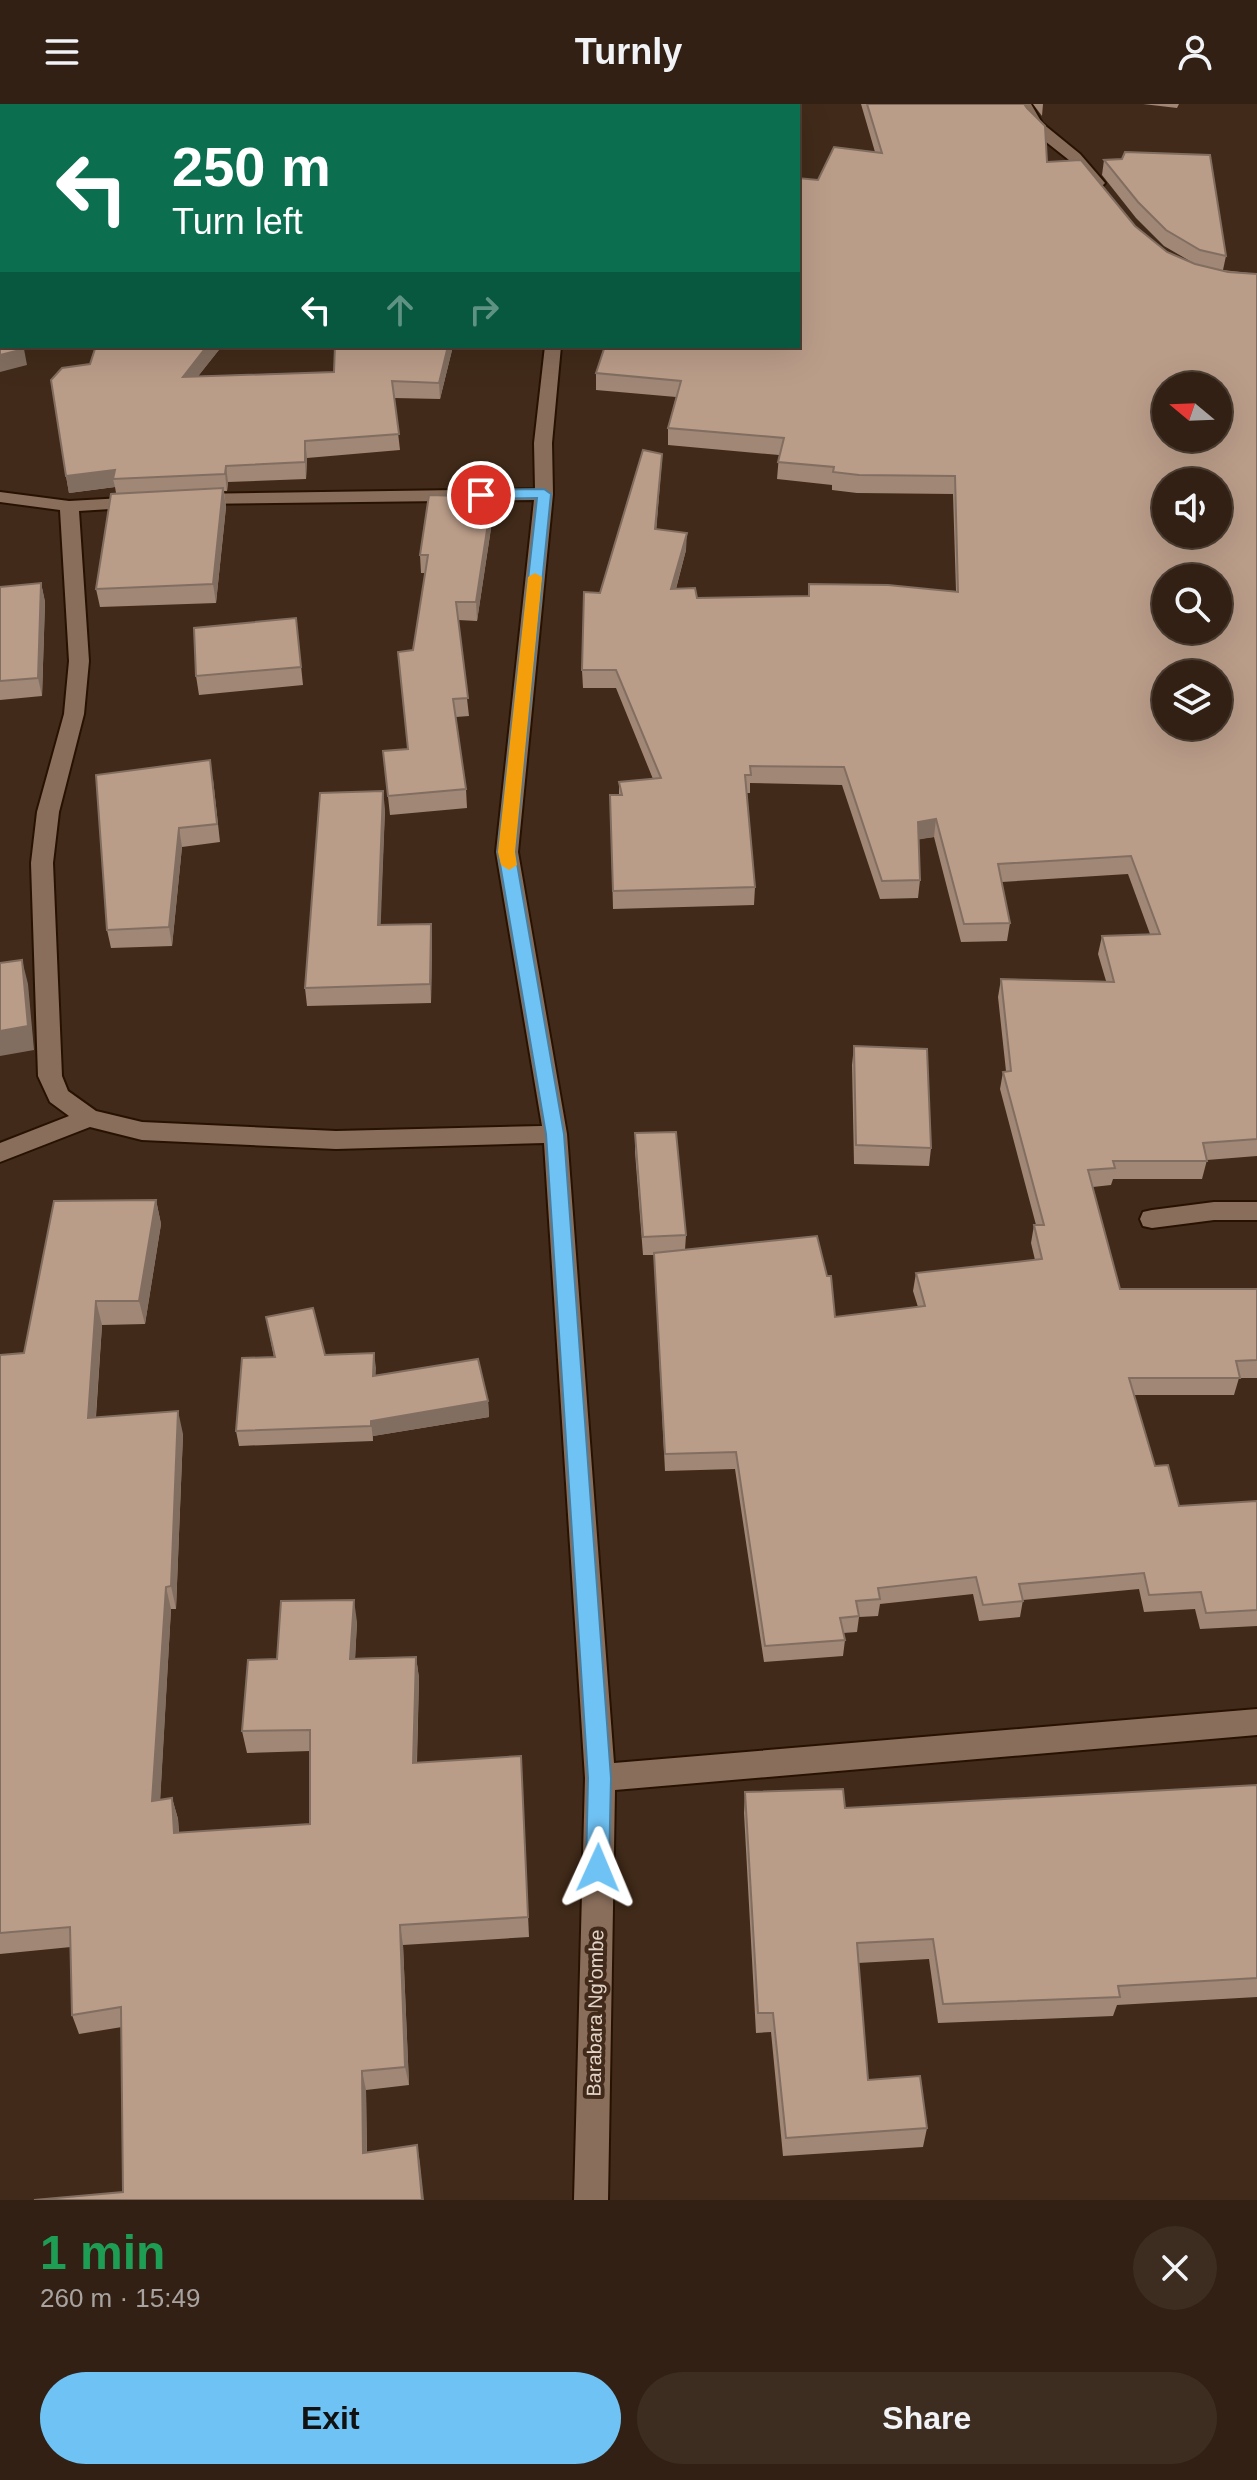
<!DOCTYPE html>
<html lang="en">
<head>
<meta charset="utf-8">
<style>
	:root { --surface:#312013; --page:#3d2d21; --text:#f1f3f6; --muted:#a8a3a0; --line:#4c3e33; --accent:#6fc2f4 }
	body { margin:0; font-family:Helvetica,sans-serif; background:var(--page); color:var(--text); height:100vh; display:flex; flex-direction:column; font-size:30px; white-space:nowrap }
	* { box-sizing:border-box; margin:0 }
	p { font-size:26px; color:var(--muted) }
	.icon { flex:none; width:44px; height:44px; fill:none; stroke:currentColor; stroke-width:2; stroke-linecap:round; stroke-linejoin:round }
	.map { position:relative; height:2096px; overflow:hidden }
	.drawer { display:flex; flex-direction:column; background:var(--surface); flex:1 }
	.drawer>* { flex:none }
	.hud { position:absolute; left:0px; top:0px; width:800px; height:244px; box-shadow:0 8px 32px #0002,0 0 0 2px var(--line); background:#0b6e4f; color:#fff; overflow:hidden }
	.needle { width:52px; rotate:289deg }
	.controls { position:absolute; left:1152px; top:268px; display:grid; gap:16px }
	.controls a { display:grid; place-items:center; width:80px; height:80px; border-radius:50%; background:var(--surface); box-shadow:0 8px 32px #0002,0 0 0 2px var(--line); font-size:40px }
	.pin { position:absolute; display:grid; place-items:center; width:68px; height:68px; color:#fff; margin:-34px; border:4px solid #fff; border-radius:50%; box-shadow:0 2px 8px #0007 }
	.me { position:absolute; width:88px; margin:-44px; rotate:1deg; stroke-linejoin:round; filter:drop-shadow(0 0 6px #0008) }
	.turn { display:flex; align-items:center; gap:28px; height:168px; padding:0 40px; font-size:36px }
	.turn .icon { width:104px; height:104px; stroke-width:2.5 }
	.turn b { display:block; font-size:56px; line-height:68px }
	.lanes { display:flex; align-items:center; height:76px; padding:0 40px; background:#0003; justify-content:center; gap:40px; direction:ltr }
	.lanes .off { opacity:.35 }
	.round { display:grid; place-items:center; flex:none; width:84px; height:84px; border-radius:42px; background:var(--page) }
	.overview { display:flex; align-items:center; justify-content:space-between; height:136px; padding:0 40px }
	h1 { font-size:48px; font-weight:600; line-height:60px; color:#1e9e55 }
	.primary-button { display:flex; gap:16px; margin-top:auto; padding:16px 40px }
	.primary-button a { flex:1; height:92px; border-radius:48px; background:var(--accent); color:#111; font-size:32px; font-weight:600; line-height:92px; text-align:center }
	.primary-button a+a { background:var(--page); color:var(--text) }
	header { display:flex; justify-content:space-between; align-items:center; height:104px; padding:0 40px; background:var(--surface); font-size:36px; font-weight:600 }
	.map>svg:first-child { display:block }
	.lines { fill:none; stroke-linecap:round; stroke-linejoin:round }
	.minor-casing { stroke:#271202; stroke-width:4 }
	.minor { fill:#896e5b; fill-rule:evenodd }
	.wall { fill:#a08776 }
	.shaded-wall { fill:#826e60 }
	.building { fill:#ba9d89; stroke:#826e60; stroke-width:2; fill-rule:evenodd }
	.route { fill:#6fc2f4; stroke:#487e9f; stroke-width:2 }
	.slow { fill:#f59e0b }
	.labels { text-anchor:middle; stroke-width:8; stroke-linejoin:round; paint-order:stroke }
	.street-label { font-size:20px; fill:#e4d5ca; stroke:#412a19 }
</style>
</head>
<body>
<header><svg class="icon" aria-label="menu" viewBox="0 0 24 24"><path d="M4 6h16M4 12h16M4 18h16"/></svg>Turnly<svg class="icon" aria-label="person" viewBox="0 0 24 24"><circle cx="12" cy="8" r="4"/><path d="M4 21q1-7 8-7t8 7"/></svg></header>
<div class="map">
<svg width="1257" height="2096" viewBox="0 0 1257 2096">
	<rect width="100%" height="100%" fill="#412a19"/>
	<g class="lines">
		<defs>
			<g id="minor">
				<polygon points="1017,0 1031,0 1042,19 1080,50 1105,79 1102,82 1092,82 1069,56 1031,26"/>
				<polygon points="545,242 561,242 552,339 553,390 518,748 567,1030 614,1659 1257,1605 1257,1631 615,1686 608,2096 574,2096 585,1674 544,1039 336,1045 142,1036 90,1023 0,1058 0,1039 69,1012 50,998 38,972 31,759 37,708 64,610 69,557 60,406 0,398 0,388 69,397 141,393 150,398 141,403 79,407 89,557 84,610 59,708 53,759 62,972 68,987 96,1007 142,1018 336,1027 542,1022 496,748 534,396 194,400 185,395 194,390 535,385 534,339"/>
				<polygon points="1214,1098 1257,1098 1257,1116 1214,1116 1152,1124 1143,1122 1140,1115 1143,1108 1152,1106"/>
			</g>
		</defs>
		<use href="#minor" class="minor-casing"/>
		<use href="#minor" class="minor"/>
	</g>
	<g class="wall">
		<polygon points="0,0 643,0 642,2 2,2 2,134 0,134"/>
		<polygon points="861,0 1024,0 1047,58 1135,122 1167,148 1195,160 1164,142 1136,114 1102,71 1104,56 1226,152 1223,166 1257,170 1257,1052 1207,1056 1202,1075 1113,1075 1111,1081 1093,1083 1120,1185 1257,1185 1257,1274 1239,1274 1234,1291 1134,1291 1155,1362 1179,1402 1257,1397 1257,1522 1200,1525 1195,1505 1144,1508 1139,1485 1023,1496 1020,1513 979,1517 973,1490 880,1500 878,1512 859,1513 857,1528 843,1529 845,1536 843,1552 764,1558 735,1365 665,1367 654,1151 643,1151 635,1048 635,1029 686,1131 685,1146 835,1213 918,1203 913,1187 916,1169 1035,1156 1031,1139 1034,1121 1036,1121 1000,985 1003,968 1006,967 998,893 1001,875 1106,877 1098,850 1102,832 1150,830 1128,770 1002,778 1010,819 1007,837 961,838 934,733 918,735 920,776 918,794 880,795 842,681 750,679 750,689 747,689 755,783 754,801 613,805 610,691 619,691 619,678 653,675 616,584 583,584 582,566 600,489 662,350 656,426 686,446 676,485 697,494 808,492 809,480 956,487 953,390 857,389 832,386 832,381 777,375 779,351 668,341 668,324 676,293 596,286 596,269 798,242 818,76 875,48"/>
		<polygon points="1033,0 1043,0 1042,12"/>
		<polygon points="1143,0 1179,0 1177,4"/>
		<polygon points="96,242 222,242 198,272 334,268 335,242 453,242 440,295 394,294 400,346 307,354 306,375 228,378 227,387 224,387 226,403 216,499 100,503 96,485 116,389 115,383 69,389 66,372 90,260"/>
		<polygon points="493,411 477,517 458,516 469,612 456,613 466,685 467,704 390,711 383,647 408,645 413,546 425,469 421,469 420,451"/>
		<polygon points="41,479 45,498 42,592 0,596 0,483"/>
		<polygon points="296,514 303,581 199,591 196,572"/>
		<polygon points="213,675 220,738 182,743 172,842 111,844 107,826"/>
		<polygon points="385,705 380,821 431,820 432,838 431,899 307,902 305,884"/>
		<polygon points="854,942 931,1044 929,1062 854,1060 852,961"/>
		<polygon points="156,1096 161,1120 145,1220 102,1221 96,1313 183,1330 176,1505 171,1505 160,1696 172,1694 178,1715 179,1729 310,1720 310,1647 247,1649 242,1627 277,1555 357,1518 355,1554 416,1553 419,1574 417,1659 521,1652 529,1833 403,1841 409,1981 366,1986 367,2049 420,2059 123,2088 122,1923 79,1930 72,1911 71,1843 0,1850 0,1251 24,1249"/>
		<polygon points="266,1213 325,1251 374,1249 375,1272 488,1297 489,1313 373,1332 373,1337 239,1342 236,1327 274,1253"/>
		<polygon points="1257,1681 1257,1893 1117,1901 1113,1912 938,1919 929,1855 858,1859 868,1976 927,2024 923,2043 783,2052 771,1928 756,1929 744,1709 745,1688 845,1704"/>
	</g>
	<g class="shaded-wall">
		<polygon points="632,0 643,0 642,2 631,2"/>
		<polygon points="207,242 222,242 185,289 183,273"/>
		<polygon points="448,242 453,242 440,295 439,279"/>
		<polygon points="24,245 27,261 0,268 0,251"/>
		<polygon points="305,337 307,354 306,375 305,358"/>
		<polygon points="662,350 661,367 655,443 655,425"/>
		<polygon points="226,362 228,378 227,387 225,370"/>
		<polygon points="115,366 113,375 115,383 69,389 66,372"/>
		<polygon points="223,384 226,403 216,499 213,480"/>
		<polygon points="492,393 493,411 477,517 476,498"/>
		<polygon points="687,429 686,446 671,503 671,485"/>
		<polygon points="41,479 45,498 42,592 38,574"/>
		<polygon points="383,687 385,705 380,840 378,821"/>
		<polygon points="936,715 934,733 916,736 918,718"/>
		<polygon points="179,724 182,743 172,842 169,823"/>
		<polygon points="431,820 432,838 431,899 430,880"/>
		<polygon points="22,856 28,880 34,946 0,952 0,927"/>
		<polygon points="156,1096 161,1120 145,1220 139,1197"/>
		<polygon points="96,1197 102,1221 94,1337 88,1314"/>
		<polygon points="374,1249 376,1264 375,1288 373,1272"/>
		<polygon points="488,1297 489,1313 373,1332 373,1337 371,1317"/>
		<polygon points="178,1307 183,1330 176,1505 171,1482"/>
		<polygon points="166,1483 171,1505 159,1718 152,1697"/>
		<polygon points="354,1496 357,1518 354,1576 350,1555"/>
		<polygon points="416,1553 419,1574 416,1681 413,1659"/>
		<polygon points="172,1694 178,1715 180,1750 174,1729"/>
		<polygon points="400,1821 403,1841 409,1981 405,1963"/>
		<polygon points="362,1967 366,1986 367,2067 363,2049"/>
		<polygon points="417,2041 420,2059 424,2096 422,2096"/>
	</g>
	<g class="building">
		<polygon points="0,0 544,0 544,2 2,2 2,118 0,118"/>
		<polygon points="546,0 632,0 631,2 560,2"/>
		<path d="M867 0H1024L1027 4 1045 22 1047 58 1081 56 1135 122 1167 148 1195 160 1228 168 1257 170V1035L1203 1039 1207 1057H1113L1115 1064 1088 1066 1120 1185H1257V1256L1236 1257 1240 1274H1129L1155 1362 1168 1361 1179 1402 1257 1397V1506L1206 1509 1201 1488 1149 1491 1144 1469 1019 1480 1023 1497 983 1501 976 1473 878 1484 880 1495 856 1497 859 1512 840 1514 845 1536 765 1542 736 1348 665 1350 654 1149 817 1132 827 1172H831L835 1213 925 1202 916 1169 1042 1155 1034 1121H1044L1003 968 1011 967 1001 875 1114 878 1102 832 1160 830 1131 752 998 760 1010 819 964 820 936 715 918 718 920 776 882 777 844 663 750 662 751 671H745L755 783 613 787 610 691H622L619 678 661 674 616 566H582L584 488 600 489 643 346 662 350 655 425 687 429 671 485 695 484 697 494 809 492V480L888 481 958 488 955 372 859 371 833 368 834 363 778 358 784 334 668 324 681 277 596 269 605 242H798V74L818 76 834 43 882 49ZM1166 282H1218V334H1166ZM1166 378H1218V430H1166ZM1166 474H1218V526H1166ZM1166 570H1218V622H1166Z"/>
		<polygon points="1125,48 1210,51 1226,152 1200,146 1166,126 1138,98 1104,56 1122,55"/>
		<polygon points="0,210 2,213 2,242 22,242 24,245 0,251"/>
		<polygon points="96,242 207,242 183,273 334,268 335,242 448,242 439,279 392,277 399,330 305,337 305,358 226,362 225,370 113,375 115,366 66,372 51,276 62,264 90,260"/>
		<polygon points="223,384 213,480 96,485 111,390"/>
		<polygon points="429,391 492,393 476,498 456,498 468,594 453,595 466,685 388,692 383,647 408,645 398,548 413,546 428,451 420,451"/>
		<polygon points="41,479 38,574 0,577 0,483"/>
		<polygon points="296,514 301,563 196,572 194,524"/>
		<polygon points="210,656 217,720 179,724 169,823 107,826 96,671"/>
		<polygon points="383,687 378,821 431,820 430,880 305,884 320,689"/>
		<polygon points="22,856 28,922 0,927 0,859"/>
		<polygon points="854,942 927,945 931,1044 856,1041"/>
		<polygon points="676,1028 686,1131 643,1133 635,1029"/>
		<polygon points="156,1096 139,1197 96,1197 88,1314 178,1307 171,1482 166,1483 152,1697 172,1694 174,1729 310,1720 310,1626 242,1627 248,1556 277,1555 281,1497 354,1496 350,1555 416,1553 413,1659 521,1652 528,1813 400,1821 405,1963 362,1967 363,2049 417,2041 422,2096 34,2096 123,2088 121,1903 72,1911 70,1823 0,1829 0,1251 24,1249 54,1097"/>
		<polygon points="313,1204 325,1251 374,1249 373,1272 478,1255 488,1297 371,1317 371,1322 236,1327 242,1254 275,1253 266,1213"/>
		<polygon points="1257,1681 1257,1874 1118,1882 1120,1893 943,1900 933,1835 857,1839 868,1976 920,1972 927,2024 786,2034 773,1909 758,1909 745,1688 843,1685 845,1704"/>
	</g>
	<polygon class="route" points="544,385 551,390 515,748 564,1030 611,1674 609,1764 606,1772 598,1775 590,1772 586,1764 588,1674 546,1030 498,748 537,394 481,395 474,391 481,386"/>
	<polygon class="slow" points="535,469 542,473 515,748 517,761 509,766 501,761 498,748 528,473"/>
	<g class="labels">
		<g class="street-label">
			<text transform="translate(595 1909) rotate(-89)" y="7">Barabara Ng'ombe</text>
		</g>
	</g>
</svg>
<div class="controls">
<a><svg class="needle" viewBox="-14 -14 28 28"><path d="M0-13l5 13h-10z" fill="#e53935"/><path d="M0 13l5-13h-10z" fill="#a8a3a0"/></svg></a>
<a><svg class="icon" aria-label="sound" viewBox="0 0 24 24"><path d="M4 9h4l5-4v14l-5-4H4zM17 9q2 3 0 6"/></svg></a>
<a><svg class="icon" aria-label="search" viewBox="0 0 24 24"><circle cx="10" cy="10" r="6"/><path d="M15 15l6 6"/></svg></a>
<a><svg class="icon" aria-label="layers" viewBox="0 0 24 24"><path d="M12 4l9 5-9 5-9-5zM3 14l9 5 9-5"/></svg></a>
</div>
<div class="pin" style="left:481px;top:391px;background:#d93025"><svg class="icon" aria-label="arrive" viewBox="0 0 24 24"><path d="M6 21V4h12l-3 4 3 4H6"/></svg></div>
<svg class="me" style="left:598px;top:1764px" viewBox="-20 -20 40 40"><path d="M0-17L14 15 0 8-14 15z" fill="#6fc2f4" stroke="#fff" stroke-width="4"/></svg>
<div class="hud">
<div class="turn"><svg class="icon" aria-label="left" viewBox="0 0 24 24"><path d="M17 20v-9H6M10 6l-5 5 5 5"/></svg><div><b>250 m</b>Turn left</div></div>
<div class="lanes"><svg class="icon" aria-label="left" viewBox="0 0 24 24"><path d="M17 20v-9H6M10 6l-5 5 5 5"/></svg><svg class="icon off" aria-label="ahead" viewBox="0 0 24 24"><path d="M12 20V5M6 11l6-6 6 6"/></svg><svg class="icon off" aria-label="right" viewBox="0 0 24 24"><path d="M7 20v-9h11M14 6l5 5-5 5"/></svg></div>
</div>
</div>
<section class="drawer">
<div class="overview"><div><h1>1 min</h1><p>260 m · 15:49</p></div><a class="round"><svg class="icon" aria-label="close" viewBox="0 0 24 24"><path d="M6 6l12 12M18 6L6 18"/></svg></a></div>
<div class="primary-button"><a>Exit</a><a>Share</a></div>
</section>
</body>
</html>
